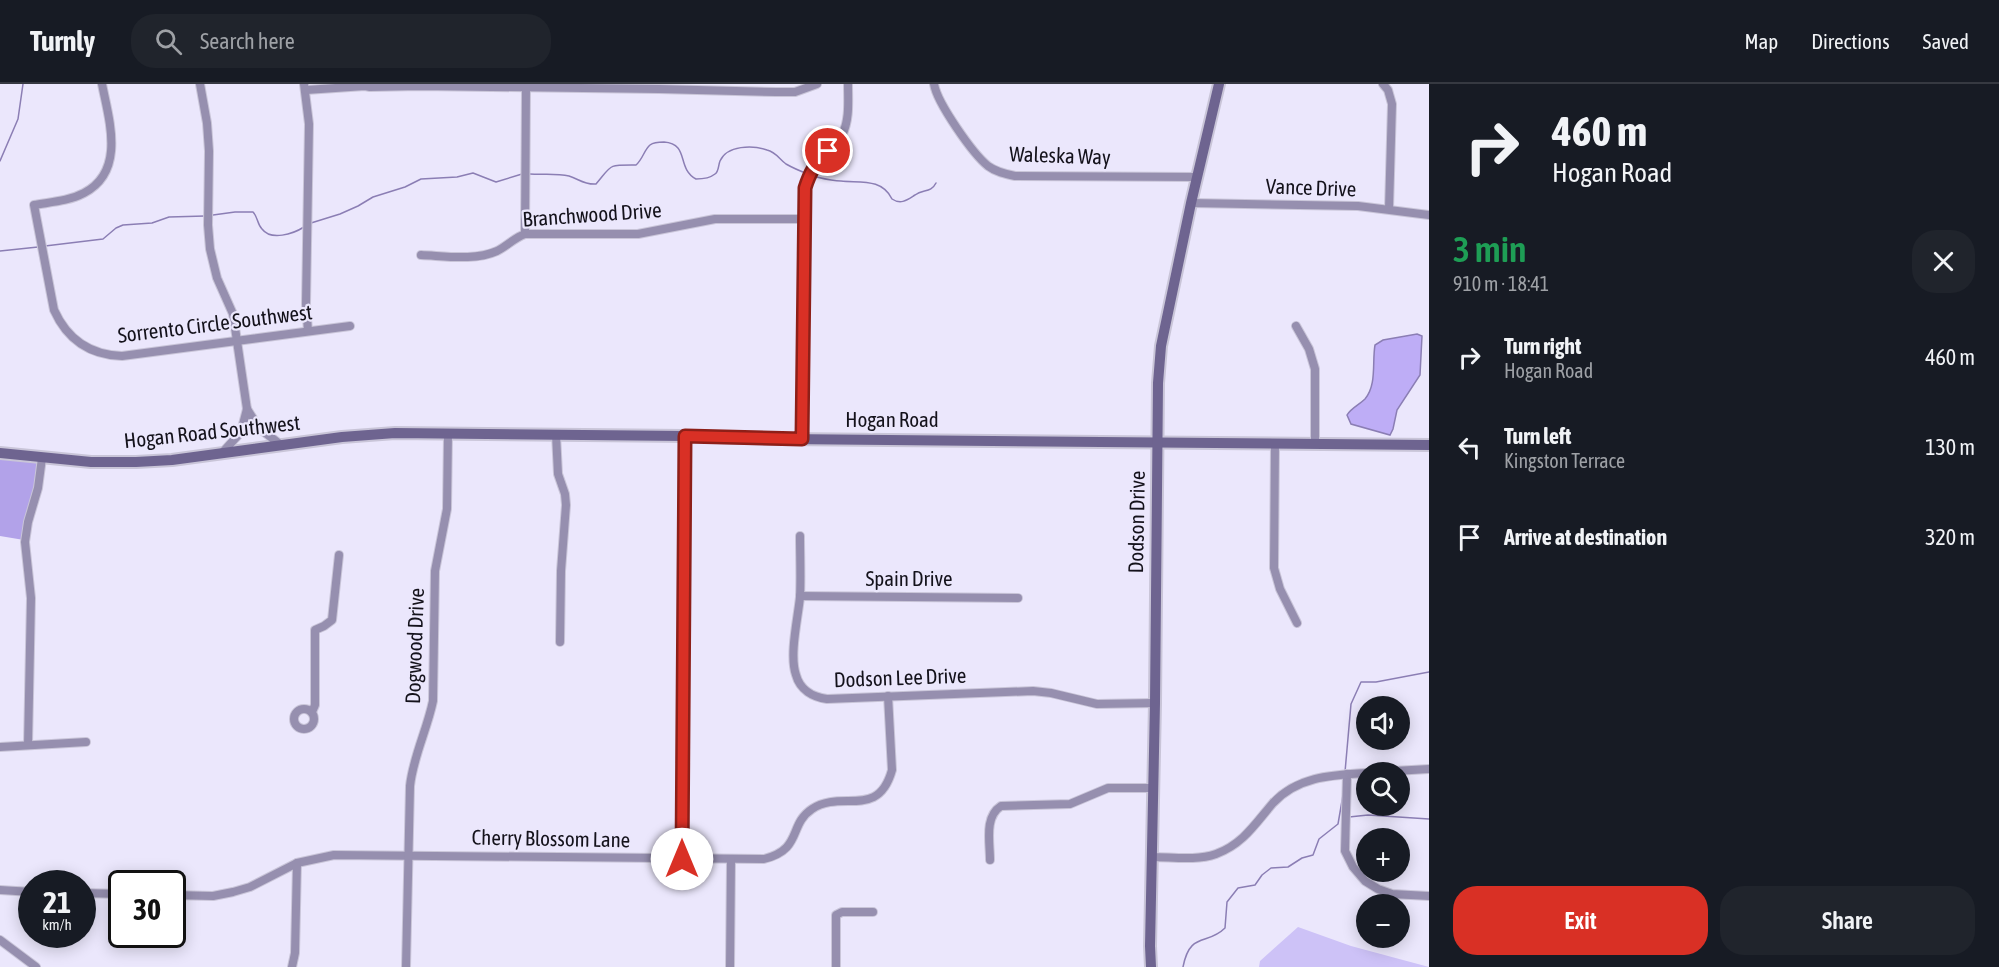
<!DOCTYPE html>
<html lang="en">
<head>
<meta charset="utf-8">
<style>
	:root { --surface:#171b24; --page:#20242c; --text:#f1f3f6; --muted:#9ea1a6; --line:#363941; --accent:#d93025 }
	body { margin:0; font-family:"Asap Condensed",sans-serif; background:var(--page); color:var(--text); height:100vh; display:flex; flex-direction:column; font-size:22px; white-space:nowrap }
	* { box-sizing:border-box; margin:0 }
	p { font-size:20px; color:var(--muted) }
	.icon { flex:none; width:33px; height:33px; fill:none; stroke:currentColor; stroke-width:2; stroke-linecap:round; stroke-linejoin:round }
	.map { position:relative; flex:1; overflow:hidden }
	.sheet { display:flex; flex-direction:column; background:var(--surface); width:570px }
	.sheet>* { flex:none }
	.guide { background:#171b24; color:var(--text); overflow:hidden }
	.fabs { position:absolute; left:1356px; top:612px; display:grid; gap:12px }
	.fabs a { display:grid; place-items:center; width:54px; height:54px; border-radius:50%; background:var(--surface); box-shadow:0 3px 15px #0003; font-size:30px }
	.speed { position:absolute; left:18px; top:786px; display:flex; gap:12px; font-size:30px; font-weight:700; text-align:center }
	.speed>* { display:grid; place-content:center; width:78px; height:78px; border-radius:50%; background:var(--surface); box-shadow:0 3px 15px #0003; line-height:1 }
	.speed small { font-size:15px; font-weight:400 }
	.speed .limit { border:3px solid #111; border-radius:9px; background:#fff; color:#111 }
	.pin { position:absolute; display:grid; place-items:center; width:51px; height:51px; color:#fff; margin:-26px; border:3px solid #fff; border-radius:50%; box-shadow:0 2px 6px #0007 }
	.me { position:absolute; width:66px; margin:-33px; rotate:0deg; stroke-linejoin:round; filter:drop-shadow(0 0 4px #0008) }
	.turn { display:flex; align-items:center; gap:21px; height:126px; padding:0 24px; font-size:27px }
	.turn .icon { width:78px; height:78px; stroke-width:2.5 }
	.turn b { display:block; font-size:42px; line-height:51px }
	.round { display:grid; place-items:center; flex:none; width:63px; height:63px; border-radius:24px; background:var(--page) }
	.head { display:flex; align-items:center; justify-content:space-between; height:102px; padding:0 24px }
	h1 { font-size:36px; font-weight:600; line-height:45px; color:#1e9e55 }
	.button { display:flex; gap:12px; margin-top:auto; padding:12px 24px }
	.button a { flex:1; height:69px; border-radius:24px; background:var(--accent); color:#fff; font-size:24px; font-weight:600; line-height:69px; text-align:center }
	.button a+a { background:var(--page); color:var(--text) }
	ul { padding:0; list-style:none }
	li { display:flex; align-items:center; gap:18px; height:90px; padding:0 24px }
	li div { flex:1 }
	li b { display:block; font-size:22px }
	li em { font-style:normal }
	header { display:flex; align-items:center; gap:36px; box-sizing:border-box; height:84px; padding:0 30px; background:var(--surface); border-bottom:2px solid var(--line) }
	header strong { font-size:28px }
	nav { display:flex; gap:33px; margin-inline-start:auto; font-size:21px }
	.search { width:420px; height:54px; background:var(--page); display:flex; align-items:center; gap:15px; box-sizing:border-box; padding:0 21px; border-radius:24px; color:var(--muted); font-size:22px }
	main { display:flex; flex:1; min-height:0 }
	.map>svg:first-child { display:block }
	.green { fill:#cdc2f7 }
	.forest { fill:#b2a2e9 }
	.water { fill:#beadf6; stroke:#8b7eb4; stroke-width:1.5 }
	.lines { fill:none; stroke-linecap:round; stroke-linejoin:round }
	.stream { stroke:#8b7eb4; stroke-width:1.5 }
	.street-casing { stroke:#c9c5d8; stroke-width:10 }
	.secondary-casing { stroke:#c9c5d8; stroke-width:14 }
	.street { stroke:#968faf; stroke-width:8 }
	.secondary { stroke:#6e6490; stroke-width:10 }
	.route-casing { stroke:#8d1f18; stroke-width:15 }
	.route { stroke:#d93025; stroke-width:10 }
	.labels { text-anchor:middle; stroke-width:4.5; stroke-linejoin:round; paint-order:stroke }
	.street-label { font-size:21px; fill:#14121b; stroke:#ebe7fc }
</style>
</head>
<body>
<header>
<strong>Turnly</strong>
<div class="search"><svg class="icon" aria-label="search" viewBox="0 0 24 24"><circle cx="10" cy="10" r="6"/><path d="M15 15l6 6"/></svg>Search here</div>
<nav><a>Map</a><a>Directions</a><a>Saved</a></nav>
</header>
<main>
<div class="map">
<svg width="1429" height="883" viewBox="0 0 1429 883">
	<rect width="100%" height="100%" fill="#ebe7fc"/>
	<polygon class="green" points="1298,843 1351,862 1429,883 1259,883 1260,877"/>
	<polygon class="forest" points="0,367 40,374 24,456 0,452"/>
	<path class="water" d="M1417 250 1422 252 1420 291 1397 326 1393 345 1390 351 1351 340 1347 331C1351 324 1359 321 1365 315 1377 301 1372 278 1375 261L1383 256Z"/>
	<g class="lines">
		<g class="stream">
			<polyline points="0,77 18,35 23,0"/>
			<path d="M530 90C542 91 556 89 569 92 579 95 584 101 596 100 613 80 607 81 636 81 643 75 644 66 650 61 654 58 659 58 664 58 690 60 676 84 696 95 702 95 710 94 715 90 719 87 718 82 720 77 727 61 753 61 767 66 776 68 779 75 786 80 793 84 800 87 808 90"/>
			<path d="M812 92C821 94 831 97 841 97 860 99 882 94 892 115 901 121 907 116 915 111 923 105 931 109 936 99"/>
			<path d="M213 131 235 128H253C258 133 257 140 262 145 271 157 293 150 304 143"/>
			<polyline points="311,139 340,130 358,122 373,113 405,103 421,95 457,93 473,89 496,98 522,90"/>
			<polyline points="45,162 103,155 116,144 123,141 152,139 169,133 205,132"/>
			<polyline points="0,167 38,163"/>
			<polyline points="1345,688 1351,620 1361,598 1376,598 1429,588"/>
			<polyline points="1349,733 1368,731 1429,735"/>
			<path d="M1183 883C1190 847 1207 862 1225 844L1227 818 1238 804 1255 801 1262 791 1271 784 1288 783 1302 774 1313 771 1319 755 1338 740 1343 711"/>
		</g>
		<defs>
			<g id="street">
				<path d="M102 0C109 36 126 87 84 109 69 117 51 118 34 121L54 226C67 255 90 271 122 272L350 242"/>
				<polyline points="200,0 207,39 209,67 208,141 210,165 217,194 233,230 247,325 241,348 222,369"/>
				<polyline points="304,0 309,40 306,220 308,247"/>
				<path d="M934 0C937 19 973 70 988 82 996 88 1005 90 1015 92L1197 93"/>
				<polyline points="1383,0 1388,6 1392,20 1389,125"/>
				<polyline points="306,6 365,2 370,3 420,2 659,5 776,8 795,8 817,0"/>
				<polyline points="1191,119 1358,122 1429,131"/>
				<polyline points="525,150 526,4"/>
				<path d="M421 171C445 172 475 177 497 167 507 162 514 154 525 150H638L715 135H805"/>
				<polyline points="1296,242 1309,265 1315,285 1315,360"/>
				<polyline points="247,325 259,344 281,361"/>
				<polyline points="556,350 558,390 565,410 566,421 561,487 560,558"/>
				<path d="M802 355 805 104C808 93 811 83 819 75 827 67 837 61 842 51 850 36 848 16 848 0"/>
				<polyline points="1275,359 1274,484 1280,505 1297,539"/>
				<path d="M800 452C800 472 801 493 800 513 798 534 789 571 796 591 800 606 813 613 827 615L1033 607 1051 609 1097 620 1155 619"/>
				<polyline points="800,512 1018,514"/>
				<circle cx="304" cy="635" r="10"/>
				<polyline points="312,628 315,621 315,546 324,542 332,536 339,471"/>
				<polyline points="28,661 31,514 25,458 28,438 38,404 42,374"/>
				<polyline points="0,663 86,658"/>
				<polyline points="1377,688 1429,685"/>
				<polyline points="1347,690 1345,767 1353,783 1365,797 1378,805 1392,810 1429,812"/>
				<path d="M1152 773C1172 773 1196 777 1216 770 1243 760 1255 740 1273 719 1298 692 1333 691 1366 689"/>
				<polyline points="682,775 685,352"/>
				<path d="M990 776C990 758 984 733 1001 722L1070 720 1108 704H1153"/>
				<polyline points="0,806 32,808"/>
				<polyline points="82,809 122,810"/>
				<path d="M172 811 213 812 233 808 250 803 297 779 334 771 764 775C803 765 788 741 812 725 842 705 878 736 892 686L888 612"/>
				<polyline points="0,856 36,883"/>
				<polyline points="292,883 295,869 297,779"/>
				<path d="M406 883 410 702C413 673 427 646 433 617L435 487 447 425 448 349"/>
				<polyline points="730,883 731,775"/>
				<polyline points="836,883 836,831 842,828 873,828"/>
			</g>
			<g id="secondary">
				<polyline points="0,369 91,378 136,378 172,376 342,353 395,349 685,352 784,355 1429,361"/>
				<polyline points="1151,883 1150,862 1155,619 1158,299 1161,262 1191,119 1219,0"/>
			</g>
		</defs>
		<use href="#street" class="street-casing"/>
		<use href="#secondary" class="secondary-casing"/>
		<use href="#street" class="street"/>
		<use href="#secondary" class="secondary"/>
	</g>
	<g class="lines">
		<defs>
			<path id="route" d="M682 775 685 352 802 355 805 104C810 88 816 78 828 67"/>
		</defs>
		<use href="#route" class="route-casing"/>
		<use href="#route" class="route"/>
	</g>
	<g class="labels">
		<g class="street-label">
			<text transform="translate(1060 72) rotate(2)" y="7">Waleska Way</text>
			<text transform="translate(1311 104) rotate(2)" y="7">Vance Drive</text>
			<text transform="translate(592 131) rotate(-4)" y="7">Branchwood Drive</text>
			<text transform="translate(215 240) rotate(-7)" y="7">Sorrento Circle Southwest</text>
			<text x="892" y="343">Hogan Road</text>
			<text transform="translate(212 348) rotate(-6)" y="7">Hogan Road Southwest</text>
			<text transform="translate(1137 438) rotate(-89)" y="7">Dodson Drive</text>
			<text x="909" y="502">Spain Drive</text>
			<text transform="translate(415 562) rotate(-88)" y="7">Dogwood Drive</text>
			<text transform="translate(900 594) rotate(-2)" y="7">Dodson Lee Drive</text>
			<text transform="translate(551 755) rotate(1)" y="7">Cherry Blossom Lane</text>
		</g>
	</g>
</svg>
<div class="fabs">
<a><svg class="icon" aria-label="sound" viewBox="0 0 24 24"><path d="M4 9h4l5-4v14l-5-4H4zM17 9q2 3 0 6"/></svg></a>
<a><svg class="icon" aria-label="search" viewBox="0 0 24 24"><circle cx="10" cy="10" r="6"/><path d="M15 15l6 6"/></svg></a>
<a>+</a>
<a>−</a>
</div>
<div class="speed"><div>21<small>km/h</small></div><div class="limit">30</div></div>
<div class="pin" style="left:828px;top:67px;background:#d93025"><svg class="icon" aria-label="arrive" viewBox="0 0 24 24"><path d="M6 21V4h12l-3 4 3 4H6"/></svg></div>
<svg class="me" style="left:682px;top:775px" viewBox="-20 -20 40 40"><circle r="19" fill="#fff"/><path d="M0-13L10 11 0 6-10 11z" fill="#d93025"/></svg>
</div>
<section class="sheet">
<div class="guide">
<div class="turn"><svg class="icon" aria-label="right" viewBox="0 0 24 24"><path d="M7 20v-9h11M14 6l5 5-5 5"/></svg><div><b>460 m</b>Hogan Road</div></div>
</div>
<div class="head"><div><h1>3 min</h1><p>910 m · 18:41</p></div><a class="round"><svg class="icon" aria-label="close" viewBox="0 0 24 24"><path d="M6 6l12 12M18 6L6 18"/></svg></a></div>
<ul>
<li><svg class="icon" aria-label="right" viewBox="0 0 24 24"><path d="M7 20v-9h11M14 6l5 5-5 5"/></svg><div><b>Turn right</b><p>Hogan Road</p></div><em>460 m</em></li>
<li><svg class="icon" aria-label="left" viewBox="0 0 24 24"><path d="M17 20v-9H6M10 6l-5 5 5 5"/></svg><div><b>Turn left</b><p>Kingston Terrace</p></div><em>130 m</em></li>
<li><svg class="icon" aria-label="arrive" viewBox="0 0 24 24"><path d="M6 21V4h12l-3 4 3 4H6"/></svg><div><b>Arrive at destination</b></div><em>320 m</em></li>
</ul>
<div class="button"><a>Exit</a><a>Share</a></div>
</section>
</main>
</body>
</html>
